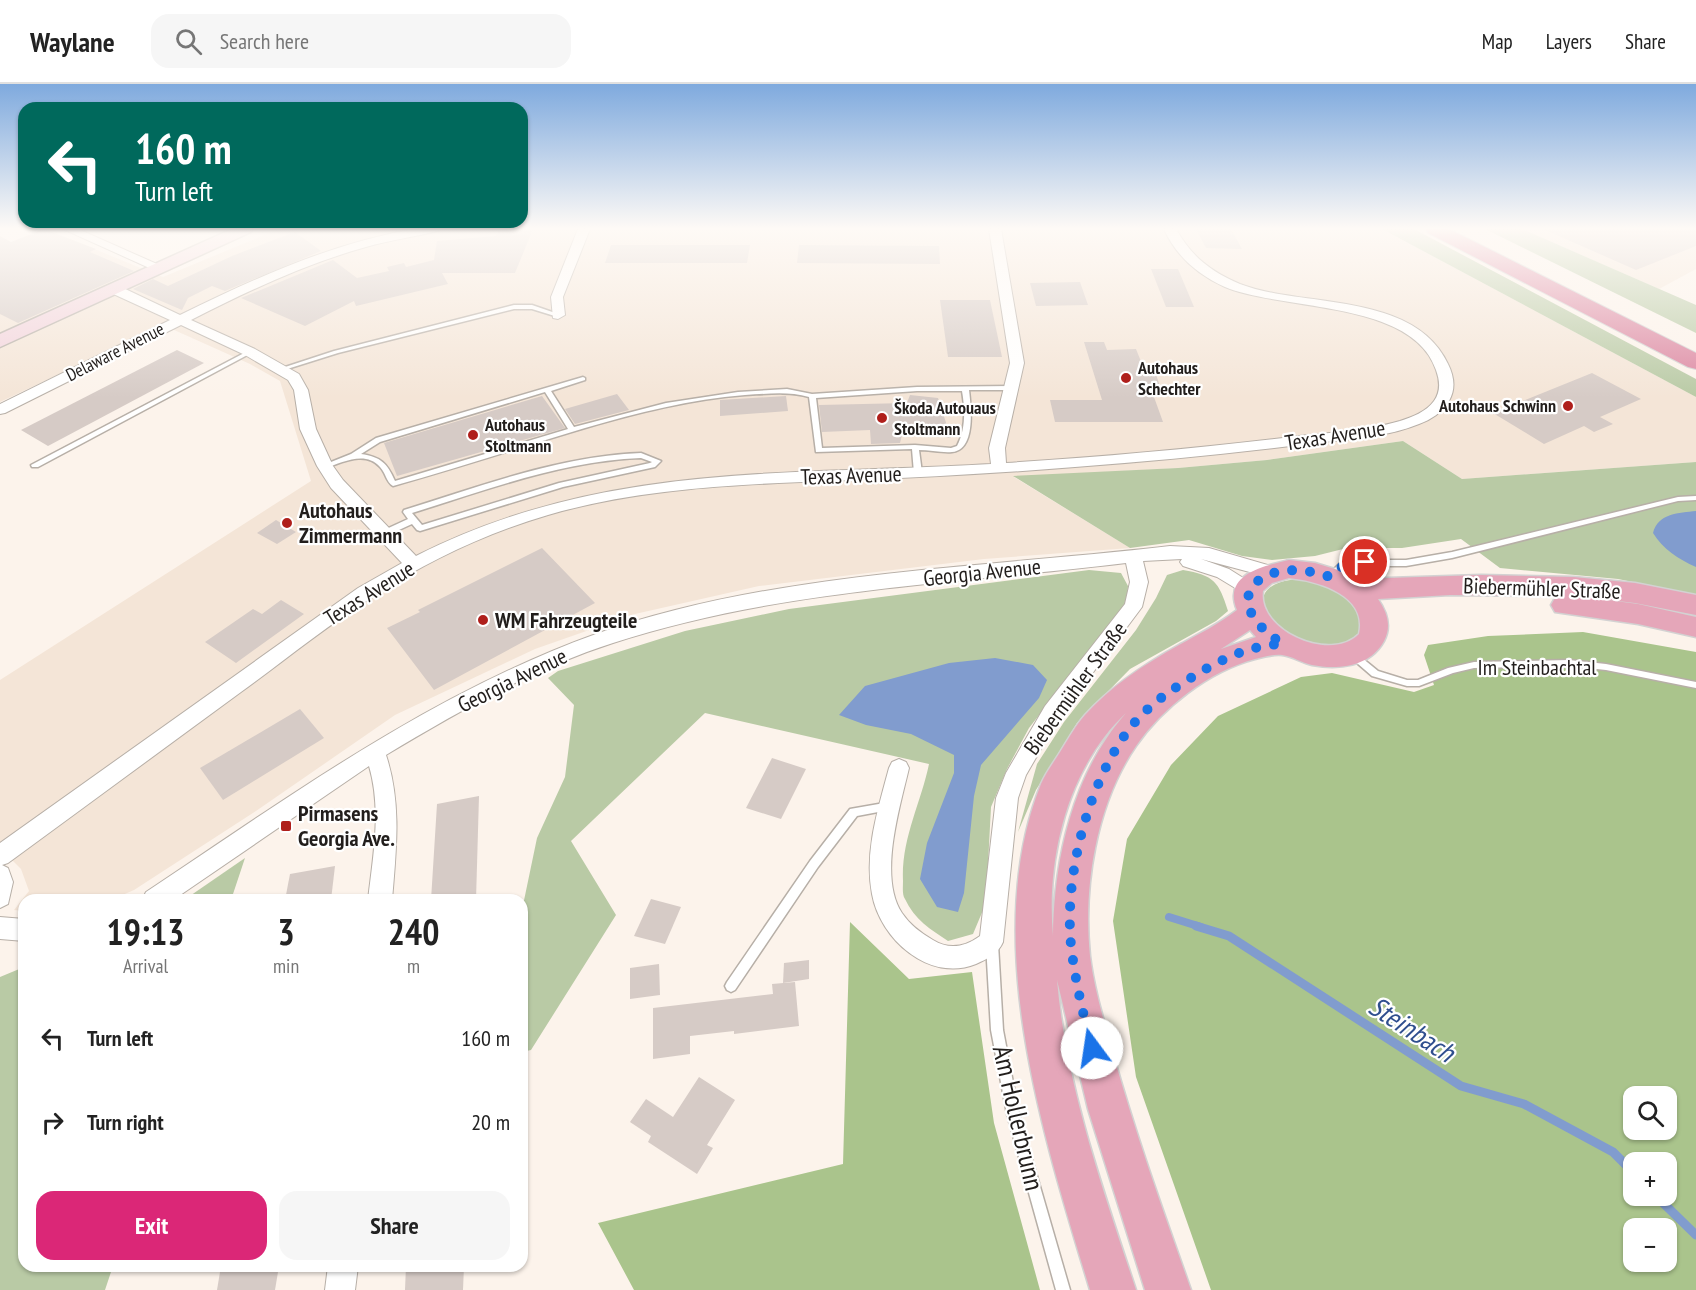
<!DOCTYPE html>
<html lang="en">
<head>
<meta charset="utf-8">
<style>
	:root { --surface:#fff; --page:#f6f6f6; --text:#222; --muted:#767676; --line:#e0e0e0; --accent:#db2777 }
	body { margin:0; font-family:"PT Sans Narrow",sans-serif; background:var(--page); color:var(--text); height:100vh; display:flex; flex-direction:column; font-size:22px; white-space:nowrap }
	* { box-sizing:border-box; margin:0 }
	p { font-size:20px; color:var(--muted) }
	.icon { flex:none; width:33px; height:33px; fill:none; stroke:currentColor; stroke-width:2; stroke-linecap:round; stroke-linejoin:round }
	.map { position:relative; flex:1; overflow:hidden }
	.side { position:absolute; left:18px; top:810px; width:510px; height:378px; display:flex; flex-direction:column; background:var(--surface); border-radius:18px; box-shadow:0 2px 4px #0004 }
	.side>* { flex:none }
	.hud { position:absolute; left:18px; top:18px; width:510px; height:126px; border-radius:18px; box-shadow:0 2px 4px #0004; background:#00695c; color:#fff; overflow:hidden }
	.tools { position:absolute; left:1623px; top:1002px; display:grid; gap:12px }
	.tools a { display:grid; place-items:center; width:54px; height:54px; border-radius:12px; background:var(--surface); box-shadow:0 2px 4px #0004; font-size:30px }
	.pin { position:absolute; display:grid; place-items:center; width:51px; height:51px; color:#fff; margin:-26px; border:3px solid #fff; border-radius:50%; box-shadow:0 2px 6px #0007 }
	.me { position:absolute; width:66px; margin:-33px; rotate:346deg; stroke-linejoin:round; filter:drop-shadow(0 0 4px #0008) }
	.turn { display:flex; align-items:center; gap:21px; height:126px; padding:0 18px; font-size:27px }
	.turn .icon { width:78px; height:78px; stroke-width:2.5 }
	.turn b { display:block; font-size:42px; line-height:51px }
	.eta { display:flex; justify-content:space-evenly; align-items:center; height:102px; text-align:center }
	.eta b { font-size:36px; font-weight:600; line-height:42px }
	.cta { display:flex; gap:12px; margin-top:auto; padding:12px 18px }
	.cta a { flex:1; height:69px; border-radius:18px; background:var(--accent); color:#fff; font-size:24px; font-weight:600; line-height:69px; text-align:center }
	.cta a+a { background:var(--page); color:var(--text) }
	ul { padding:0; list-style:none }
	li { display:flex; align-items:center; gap:18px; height:84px; padding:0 18px }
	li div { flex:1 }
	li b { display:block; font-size:22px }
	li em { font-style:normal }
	header { display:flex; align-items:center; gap:36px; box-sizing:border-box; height:84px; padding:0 30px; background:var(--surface); border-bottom:2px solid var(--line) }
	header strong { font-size:28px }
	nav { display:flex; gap:33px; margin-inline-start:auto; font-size:21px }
	.search { width:420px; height:54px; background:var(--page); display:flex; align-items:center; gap:15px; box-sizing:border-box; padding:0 21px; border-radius:18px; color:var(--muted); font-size:22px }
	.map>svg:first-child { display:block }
	.built { fill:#f4e5d7 }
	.green { fill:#b9caa5 }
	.forest { fill:#aac48c; fill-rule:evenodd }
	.water { fill:#819cce }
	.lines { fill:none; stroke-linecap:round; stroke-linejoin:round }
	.stream-far1 { stroke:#819cce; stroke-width:8 }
	.stream { stroke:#819cce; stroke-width:9 }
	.building { fill:#d6cbc6 }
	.service-casing { stroke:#b7afa7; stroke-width:3 }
	.minor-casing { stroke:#b7afa7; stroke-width:2 }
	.secondary-casing { stroke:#b7afa7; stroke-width:3 }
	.primary-casing { stroke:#d3d2d2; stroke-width:3 }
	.trunk-casing { stroke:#d3d2d2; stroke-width:2 }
	.service { fill:#fff; fill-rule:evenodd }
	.minor { fill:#fff; fill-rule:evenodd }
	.secondary { fill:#f2d3dc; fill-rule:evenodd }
	.primary { fill:#e5a6b9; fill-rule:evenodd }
	.trunk { fill:#dc88a2; fill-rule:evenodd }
	.route { stroke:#1a73e8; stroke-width:10; stroke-dasharray:0 18 }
	.poi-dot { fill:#af1f1b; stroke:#fff; stroke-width:2 }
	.labels { text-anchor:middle; stroke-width:4.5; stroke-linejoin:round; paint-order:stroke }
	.far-street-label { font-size:18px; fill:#221e1c; stroke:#fff }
	.far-poi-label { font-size:18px; font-weight:bold; fill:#221e1c; stroke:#fff; text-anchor:start }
	.street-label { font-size:22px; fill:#221e1c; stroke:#fff }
	.poi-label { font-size:22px; font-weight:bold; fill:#221e1c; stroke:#fff; text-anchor:start }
	.near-street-label { font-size:27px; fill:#221e1c; stroke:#fff }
	.near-water-label { font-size:28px; font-style:italic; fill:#2f4f8e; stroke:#fff }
</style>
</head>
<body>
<header>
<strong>Waylane</strong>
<div class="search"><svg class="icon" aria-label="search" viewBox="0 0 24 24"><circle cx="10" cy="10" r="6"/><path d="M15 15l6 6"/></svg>Search here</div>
<nav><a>Map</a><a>Layers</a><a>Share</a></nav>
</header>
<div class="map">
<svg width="1696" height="1206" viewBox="0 0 1696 1206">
	<rect width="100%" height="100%" fill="#fcf3eb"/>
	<g class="built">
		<polygon points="279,145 1382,145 1696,313 1696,378 1462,395 1403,357 1267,376 1178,384 1014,393 1130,464 984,475 759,502 635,530 535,565 395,631 256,727 134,806 111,816 24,816 24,827 14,826 29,807 21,785 0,764 0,596 311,397 280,297 250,280 163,241 0,318 0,186 72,156 163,193"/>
		<polygon points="1522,145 1696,145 1696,185 1659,205"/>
	</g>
	<g class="green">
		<polygon points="1382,145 1414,145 1696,295 1696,313"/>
		<polygon points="1485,145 1522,145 1696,221 1696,249"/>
		<polygon points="1403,357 1462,395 1696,378 1696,511 1618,495 1500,484 1461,455 1402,464 1347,464 1315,472 1272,476 1242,472 1189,456 1130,464 1013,392 1178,384 1267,376"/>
		<path d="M1089 486 1121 489 1128 502 1127 518 1029 644 1007 685 991 723 986 819 973 850 948 857C931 846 914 835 905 815 902 811 903 803 903 797 901 755 921 719 929 680L705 629 571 757 616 831 531 966 522 968V826L537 754 565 693 574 621 548 594 558 587 685 547 789 525Z"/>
		<path d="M1183 486C1214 491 1219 498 1228 527L1216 537 1130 585 1077 639 1036 706 1018 748 1037 680 1064 638 1136 546 1156 514 1167 491Z"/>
		<path d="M1298 495C1314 498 1332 500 1345 511 1363 525 1370 547 1348 559 1343 561 1340 563 1335 563 1324 562 1308 562 1298 557 1263 539 1241 500 1298 495Z"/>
		<polygon points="245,774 231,816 184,816"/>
		<polygon points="24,883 24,1182 113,1182 105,1206 0,1206 0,893"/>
	</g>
	<g class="forest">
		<path d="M1583 548 1696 568V1206H1211L1136 993 1113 837 1127 755 1171 681 1218 632 1301 593 1332 589 1414 608 1434 601 1424 571 1428 561 1488 552ZM1634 1012H1666V1046H1634ZM1634 1078H1666V1112H1634ZM1634 1144H1666V1178H1634Z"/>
		<polygon points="850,838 909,895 972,888 994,1039 1040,1206 634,1206 598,1139 843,1080"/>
	</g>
	<g class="water">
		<path d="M1696 427V483C1678 475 1663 465 1653 449 1658 429 1679 429 1696 427Z"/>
		<polygon points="995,574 1033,581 1047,596 1039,614 981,681 974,712 964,809 958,828 937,823 920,795 927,759 954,689 954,671 911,650 866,641 839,631 865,602 949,579"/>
	</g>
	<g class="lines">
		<polyline class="stream-far1" points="1169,833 1201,843"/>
		<g class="stream">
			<polyline points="1196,842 1229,852 1461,1002 1524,1020 1613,1068 1634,1089"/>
			<polyline points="1656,1112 1696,1151"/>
		</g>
	</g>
	<g class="building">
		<polygon points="44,145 96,165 90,168 134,187 18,239 0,230 0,152 11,158"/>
		<polygon points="499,145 533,145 515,189 442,189 448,200 356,222 354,217 305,242 241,214 333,176 357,194 389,187 387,183 404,179 406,183 434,176 437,157 496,152"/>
		<polygon points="1196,145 1231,145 1242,165 1206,164"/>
		<polygon points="1543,145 1696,145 1696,162 1636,186"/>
		<polygon points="295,148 321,167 225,207 212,202 188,214 182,226 133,205 153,195 168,202 232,172"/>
		<polygon points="611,161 750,161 747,179 605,179"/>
		<polygon points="799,161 939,162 940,180 797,179"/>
		<polygon points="1151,185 1178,185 1194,223 1166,223"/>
		<polygon points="1080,198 1088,221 1036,222 1030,199"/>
		<polygon points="940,216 990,216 1002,273 948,273"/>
		<polygon points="1084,258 1104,258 1107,266 1136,265 1144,285 1154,285 1160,302 1150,302 1163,338 1055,338 1050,316 1102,316"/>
		<polygon points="177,266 204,279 48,362 21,346"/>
		<polygon points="1592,289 1641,315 1600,333 1613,340 1594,348 1584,342 1544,360 1493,329"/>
		<polygon points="617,310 629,326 575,340 565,325"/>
		<polygon points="910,311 938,314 951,354 903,347 900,359 871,360 870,346 822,348 819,321 907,319"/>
		<polygon points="542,312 565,344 397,392 384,359"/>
		<polygon points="786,312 788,327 720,332 720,316"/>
		<polygon points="276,436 296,448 277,460 257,449"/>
		<polygon points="542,464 595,519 434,606 387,544 420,528 418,526"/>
		<polygon points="281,516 304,530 236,579 205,558 253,525 262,530"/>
		<polygon points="300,625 324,654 223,716 200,684"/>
		<polygon points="772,674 806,685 781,735 746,724"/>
		<polygon points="479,712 476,816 431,816 437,720"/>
		<polygon points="335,782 331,816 285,816 290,790"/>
		<polygon points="651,815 681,823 665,860 634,852"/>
		<polygon points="809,876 809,895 783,899 784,879"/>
		<polygon points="659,880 660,911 630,915 630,884"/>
		<polygon points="795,898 799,942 734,950 734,947 690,952 690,970 653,975 653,924 773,910 772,900"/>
		<polygon points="699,993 735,1016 707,1061 713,1064 697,1090 648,1058 651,1052 630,1038 646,1015 673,1033"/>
		<polygon points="221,1182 279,1182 275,1206 217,1206"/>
		<polygon points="406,1182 464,1182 463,1206 405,1206"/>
	</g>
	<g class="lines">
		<defs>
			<g id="service">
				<polygon points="514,221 532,221 561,231 558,233 532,225 514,225 338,269 284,286 279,285 334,267"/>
				<polygon points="248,267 253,268 38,383 32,383 31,381"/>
				<path d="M583 293 585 294V296L551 307 574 343 666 319 738 308 787 305 812 310 917 303 1012 302 1015 304 1012 306H969C971 323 976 366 952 368 942 369 929 366 919 366L922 389 918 391 914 389 912 365 816 368 809 313C788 307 766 310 745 311 691 315 637 329 585 344 521 363 457 384 393 402 386 398 386 389 380 383 365 366 342 379 325 384L321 382 351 370 376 354ZM917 307H962C965 324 966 345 957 362L951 364 915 361 822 364 816 314ZM545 308 568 345 395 397C387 379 381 373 361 370L380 358Z"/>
				<path d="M641 369 661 377 655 383 563 403 420 447 417 446 412 440 388 451H382L381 449 382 447 408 435 403 428 404 426C481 402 560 372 641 369ZM641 374 652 378 650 379 559 399 422 441 412 429C486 406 562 377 641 374Z"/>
				<polygon points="1696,412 1696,416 1678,417 1452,474 1406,482 1347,482 1333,495 1327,495 1326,493 1342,477 1345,476 1406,476 1452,468 1678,413"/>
				<polygon points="1353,568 1356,569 1378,587 1407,596 1418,596 1448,584 1474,578 1569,576 1606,580 1696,598 1696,604 1606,586 1569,582 1474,584 1453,589 1419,602 1407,602 1372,592 1350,573 1349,571"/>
				<polygon points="890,718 894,719 895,722 894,725 857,732 818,783 735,906 731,908 727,906 725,902 727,898 810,777 850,725"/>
				<polygon points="992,855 996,856 998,860 1003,946 1019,1030 1070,1206 1056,1206 1007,1030 991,946 986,860 988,856"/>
			</g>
			<g id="minor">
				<polygon points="63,145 78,145 166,184 160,188 156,187"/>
				<path d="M415 145H440L438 147C414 153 390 156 366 163 305 180 248 207 191 236L255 265 299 290 308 306 316 345 333 382 343 396 416 472C603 377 788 392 991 380L989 364 1010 279 989 145H1001L1024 279 1005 364 1006 379C1099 373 1191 365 1283 354 1321 349 1362 348 1400 337 1412 333 1426 328 1434 317 1441 307 1440 297 1436 286 1413 216 1282 227 1225 203 1198 191 1176 172 1164 145H1176C1191 172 1211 188 1240 200 1302 224 1414 207 1448 280 1454 292 1456 305 1449 317 1442 328 1431 336 1419 340 1387 353 1350 355 1315 359 1235 369 1155 377 1075 383 1002 389 928 393 854 396 752 400 647 402 548 431 487 449 427 477 374 512 328 541 285 576 241 608 163 665 86 722 8 779L2 781 8 784 13 798 8 820 0 824V759L358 504 402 479 331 404 317 382 300 345 294 306 288 296 245 271 181 241 5 329 0 330V320L170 236 109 208 108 205 109 202H119L180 231C255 194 332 159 415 145Z"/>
				<polygon points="578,145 590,145 563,213 565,231 558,235 553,234 551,213"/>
				<path d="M1170 462 1209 464 1278 484 1281 488 1278 492 1272 494 1201 475 1229 485 1256 502 1259 507 1256 512 1250 513 1217 493 1183 482 1180 478 1182 475 1143 477 1148 498 1142 523 1059 634 1026 691 1018 714 1003 858C998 870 987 875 976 880 929 899 880 855 872 810 864 768 878 725 889 684L892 678 899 675 906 678 909 684C900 723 878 793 902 829 910 841 921 849 933 856 949 866 965 863 980 852L996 714 1006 689 1045 622 1125 520 1130 498 1126 479C954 500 779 505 613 559 532 585 458 628 386 671 402 720 396 767 392 816H368C373 772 382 726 369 682L173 816H142L146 808C290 712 432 609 596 550 772 487 984 484 1170 462Z"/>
				<polygon points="0,833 24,835 24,857 0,855"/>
				<polygon points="328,1182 358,1182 355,1206 325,1206"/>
			</g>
			<polygon id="secondary" points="232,145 253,145 251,148 0,263 0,250"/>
			<path id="primary" d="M1289 476 1315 479 1338 486 1357 495 1481 491 1574 493 1635 499 1696 511V531L1635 519 1584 513 1638 520 1696 533V553L1638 540 1555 528 1551 521 1555 514 1562 512 1450 511 1378 515C1387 528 1392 542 1384 557 1370 583 1338 586 1312 581 1302 579 1292 572 1282 571 1273 570 1263 573 1255 575 1209 587 1162 624 1136 662 1096 720 1083 803 1090 872 1094 906 1105 940 1114 973 1136 1052 1164 1129 1191 1206H1145L1088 1025 1057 896C1066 1002 1103 1106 1136 1206H1090C1044 1054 979 855 1041 700 1046 688 1055 677 1062 665 1069 654 1076 641 1085 631 1111 602 1145 580 1179 561 1199 550 1219 540 1237 526 1222 490 1264 482 1289 476ZM1289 494C1318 497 1368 511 1359 550 1331 579 1257 547 1263 507L1272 499ZM1250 546 1256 553 1221 565ZM1126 629C1073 689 1054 775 1053 852 1046 775 1067 684 1126 629Z"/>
			<polygon id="trunk" points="1426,145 1449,145 1696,269 1696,285 1688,283 1428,149"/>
		</defs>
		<use href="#service" class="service-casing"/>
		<use href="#minor" class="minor-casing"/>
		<use href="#secondary" class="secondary-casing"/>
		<use href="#primary" class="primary-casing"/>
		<use href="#trunk" class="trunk-casing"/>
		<use href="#service" class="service"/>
		<use href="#minor" class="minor"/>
		<use href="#secondary" class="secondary"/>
		<use href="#primary" class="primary"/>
		<use href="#trunk" class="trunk"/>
	</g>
	<linearGradient id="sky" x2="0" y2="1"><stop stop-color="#7faade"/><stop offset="0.46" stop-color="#fefaf6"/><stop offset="1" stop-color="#fefaf6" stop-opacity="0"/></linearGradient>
	<rect width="1696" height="314" fill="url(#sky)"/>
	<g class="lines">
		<path class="route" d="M1092 964C1083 930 1075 896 1071 861 1064 792 1088 699 1130 644 1146 624 1165 610 1186 597 1216 578 1247 561 1283 560 1210 514 1264 469 1330 493L1345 480 1365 478"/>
	</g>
	<g class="poi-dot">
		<circle cx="1126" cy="294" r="6"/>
		<circle cx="1568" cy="322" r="6"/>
		<circle cx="882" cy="334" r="6"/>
		<circle cx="473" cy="351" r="6"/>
		<circle cx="287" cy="439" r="6"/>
		<circle cx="483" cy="536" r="6"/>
		<rect x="280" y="736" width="12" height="12" rx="3"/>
	</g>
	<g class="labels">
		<g class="far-street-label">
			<text transform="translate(115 268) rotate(-27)" y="6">Delaware Avenue</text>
		</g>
		<g class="far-poi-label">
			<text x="1138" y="290">Autohaus<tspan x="1138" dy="21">Schechter</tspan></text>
			<text x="1556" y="328" text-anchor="end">Autohaus Schwinn</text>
			<text x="894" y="330">Škoda Autouaus<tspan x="894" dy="21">Stoltmann</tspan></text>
			<text x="485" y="347">Autohaus<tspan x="485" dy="21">Stoltmann</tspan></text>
		</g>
		<g class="street-label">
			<text transform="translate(1335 351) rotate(-9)" y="8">Texas Avenue</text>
			<text transform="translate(851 391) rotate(-2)" y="8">Texas Avenue</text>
			<text transform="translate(982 488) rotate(-6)" y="8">Georgia Avenue</text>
			<text transform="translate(1542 504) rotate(2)" y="8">Biebermühler Straße</text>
			<text transform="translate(369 509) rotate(-32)" y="8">Texas Avenue</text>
			<text x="1537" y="591">Im Steinbachtal</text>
			<text transform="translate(512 596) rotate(-26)" y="8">Georgia Avenue</text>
			<text transform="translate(1075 604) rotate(-54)" y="8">Biebermühler Straße</text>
		</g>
		<g class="poi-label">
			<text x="299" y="434">Autohaus<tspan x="299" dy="25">Zimmermann</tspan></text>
			<text x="495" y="544">WM Fahrzeugteile</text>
			<text x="298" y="737">Pirmasens<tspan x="298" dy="25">Georgia Ave.</tspan></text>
		</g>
		<g class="near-street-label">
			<text transform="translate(1018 1034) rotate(77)" y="9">Am Hollerbrunn</text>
		</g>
		<g class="near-water-label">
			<text transform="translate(1412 945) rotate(33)" y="10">Steinbach</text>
		</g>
	</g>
</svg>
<div class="tools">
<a><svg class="icon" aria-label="search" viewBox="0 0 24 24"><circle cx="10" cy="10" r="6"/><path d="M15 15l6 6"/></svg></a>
<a>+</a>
<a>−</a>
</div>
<div class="pin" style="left:1365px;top:478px;background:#d93025"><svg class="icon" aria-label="arrive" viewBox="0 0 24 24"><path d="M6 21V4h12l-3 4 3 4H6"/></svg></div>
<svg class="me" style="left:1092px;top:964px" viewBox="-20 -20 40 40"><circle r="19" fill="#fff"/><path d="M0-13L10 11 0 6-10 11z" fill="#1a73e8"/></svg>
<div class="hud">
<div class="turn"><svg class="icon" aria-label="left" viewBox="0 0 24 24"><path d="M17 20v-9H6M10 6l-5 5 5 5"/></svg><div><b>160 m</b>Turn left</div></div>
</div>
<section class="side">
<div class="eta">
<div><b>19:13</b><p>Arrival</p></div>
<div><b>3</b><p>min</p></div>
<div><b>240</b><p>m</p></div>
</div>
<ul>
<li><svg class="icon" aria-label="left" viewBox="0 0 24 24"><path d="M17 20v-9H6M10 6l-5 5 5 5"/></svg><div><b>Turn left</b></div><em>160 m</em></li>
<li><svg class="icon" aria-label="right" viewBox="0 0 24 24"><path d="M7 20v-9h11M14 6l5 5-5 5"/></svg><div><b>Turn right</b></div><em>20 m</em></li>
</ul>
<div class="cta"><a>Exit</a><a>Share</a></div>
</section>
</div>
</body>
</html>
